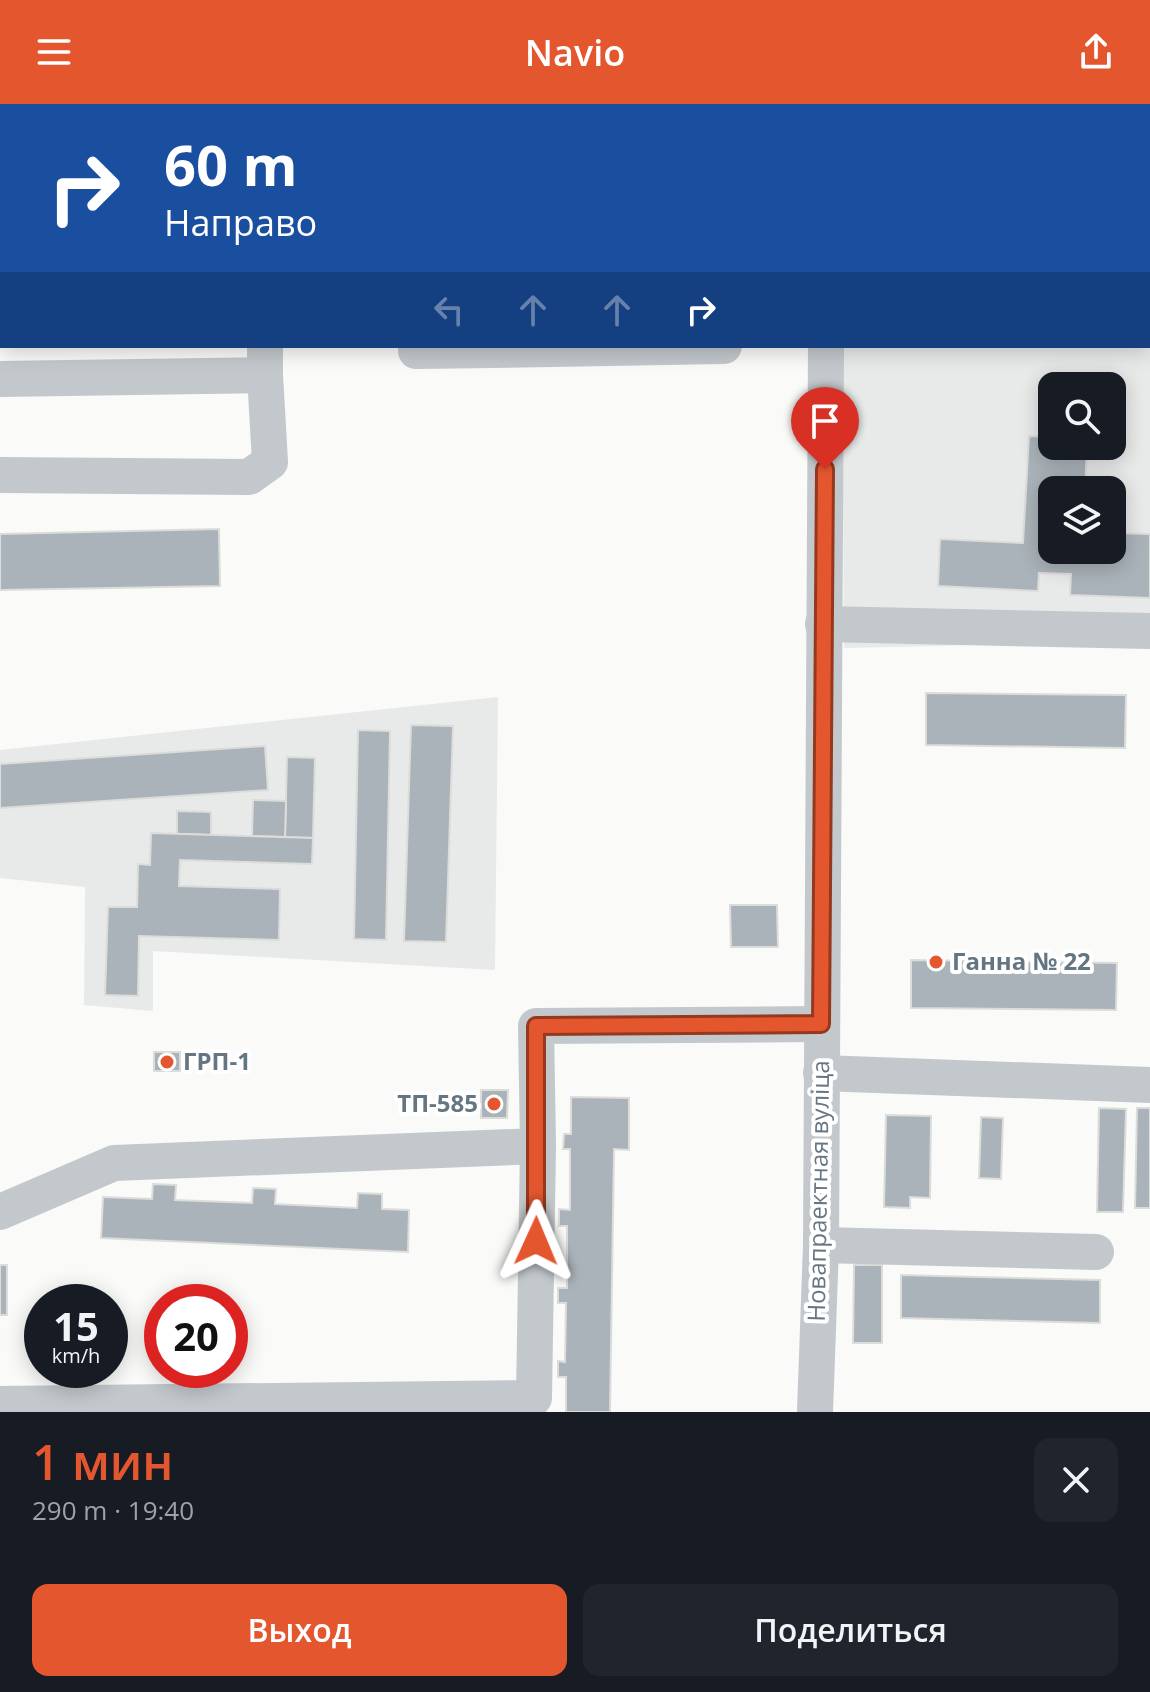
<!DOCTYPE html>
<html lang="ru">
<head>
<meta charset="utf-8">
<style>
	:root { --surface:#171b24; --page:#20242c; --text:#f1f3f6; --muted:#9ea1a6; --accent:#e4572e }
	body { margin:0; font-family:"Open Sans",sans-serif; background:var(--page); color:var(--text); height:100vh; display:flex; flex-direction:column; font-size:30px; white-space:nowrap }
	* { box-sizing:border-box; margin:0 }
	p { font-size:26px; color:var(--muted) }
	.icon { flex:none; width:44px; height:44px; fill:none; stroke:currentColor; stroke-width:2; stroke-linecap:round; stroke-linejoin:round }
	.map { position:relative; height:1308px; overflow:hidden }
	.details { display:flex; flex-direction:column; background:var(--surface); flex:1 }
	.details>* { flex:none }
	.guide { position:absolute; left:0px; top:0px; width:1150px; height:244px; box-shadow:0 4px 20px #0003; background:#1a4fa0; color:#fff; overflow:hidden }
	.fabs { position:absolute; left:1038px; top:268px; display:grid; gap:16px }
	.fabs a { display:grid; place-items:center; width:88px; height:88px; border-radius:16px; background:var(--surface); box-shadow:0 4px 20px #0003; font-size:40px }
	.speed { position:absolute; left:24px; top:1180px; display:flex; gap:16px; font-size:40px; font-weight:700; text-align:center }
	.speed>* { display:grid; place-content:center; width:104px; height:104px; border-radius:50%; background:var(--surface); box-shadow:0 4px 20px #0003; line-height:1 }
	.speed small { font-size:20px; font-weight:400 }
	.speed .limit { border:12px solid #d22; background:#fff; color:#111 }
	.pin { position:absolute; display:grid; place-items:center; width:68px; height:68px; color:#fff; margin:-82px -34px; border-radius:50% 50% 50% 0; rotate:-45deg; box-shadow:0 0 8px #0007 }
	.pin .icon { rotate:45deg }
	.me { position:absolute; width:88px; margin:-44px; rotate:1deg; stroke-linejoin:round; filter:drop-shadow(0 0 6px #0008) }
	.turn { display:flex; align-items:center; gap:28px; height:168px; padding:0 32px; font-size:36px }
	.turn .icon { width:104px; height:104px; stroke-width:2.5 }
	.turn b { display:block; font-size:56px; line-height:68px }
	.lanes { display:flex; align-items:center; height:76px; padding:0 32px; background:#0003; justify-content:center; gap:40px; direction:ltr }
	.lanes .off { opacity:.35 }
	.round { display:grid; place-items:center; flex:none; width:84px; height:84px; border-radius:16px; background:var(--page) }
	.summary { display:flex; align-items:center; justify-content:space-between; height:136px; padding:0 32px }
	h1 { font-size:48px; font-weight:600; line-height:60px; color:var(--accent) }
	.action { display:flex; gap:16px; margin-top:auto; padding:16px 32px }
	.action a { flex:1; height:92px; border-radius:16px; background:var(--accent); color:#fff; font-size:32px; font-weight:600; line-height:92px; text-align:center }
	.action a+a { background:var(--page); color:var(--text) }
	header { display:flex; justify-content:space-between; align-items:center; height:104px; padding:0 32px; background:var(--accent); color:#fff; font-size:36px; font-weight:600 }
	.map>svg:first-child { display:block }
	.built { fill:#e8e9e9; fill-rule:evenodd }
	.building { fill:#aab3b9; stroke:#dcdcda; stroke-width:2 }
	.lines { fill:none; stroke-linecap:round; stroke-linejoin:round }
	.minor { stroke:#c3c8cc; stroke-width:36 }
	.route-casing { stroke:#94391e; stroke-width:20 }
	.route { stroke:#e4572e; stroke-width:14 }
	.poi-dot { fill:#e4572e; stroke:#fff; stroke-width:3 }
	.labels { text-anchor:middle; stroke-width:8; stroke-linejoin:round; paint-order:stroke }
	.poi-label { font-size:24px; font-weight:bold; fill:#657683; stroke:#fff; text-anchor:start }
	.street-label { font-size:24px; fill:#657683; stroke:#fff }
</style>
</head>
<body>
<header><svg class="icon" aria-label="menu" viewBox="0 0 24 24"><path d="M4 6h16M4 12h16M4 18h16"/></svg>Navio<svg class="icon" aria-label="share" viewBox="0 0 24 24"><path d="M12 15V3M7 8l5-5 5 5M5 13v7h14v-7"/></svg></header>
<div class="map">
<svg width="1150" height="1308" viewBox="0 0 1150 1308">
	<rect width="100%" height="100%" fill="#fafaf8"/>
	<g class="built">
		<path d="M840 0H1150V537L844 544 842 242H1148V2H840ZM1052 282H1112V342H1052ZM1052 386H1112V446H1052Z"/>
		<polygon points="498,593 495,866 153,847 153,907 84,901 85,783 0,774 0,646"/>
	</g>
	<g class="building">
		<rect x="880" y="0" width="66" height="2"/>
		<rect x="1034" y="0" width="71" height="2"/>
		<polygon points="0,169 2,169 0,218"/>
		<rect x="1148" y="203" width="2" height="33"/>
		<polygon points="1029,332 1052,333 1052,342 1087,342 1085,386 1052,386 1052,446 1112,446 1112,429 1150,430 1150,494 1070,491 1071,470 1039,469 1038,487 938,482 940,435 1023,439"/>
		<polygon points="219,425 220,482 0,486 0,430"/>
		<polygon points="926,589 1126,591 1125,644 926,641"/>
		<polygon points="411,621 453,622 446,838 404,837"/>
		<polygon points="358,626 390,627 386,836 354,835"/>
		<polygon points="265,642 268,686 0,704 0,660"/>
		<polygon points="287,653 315,654 313,734 285,733"/>
		<polygon points="253,696 286,697 285,733 252,732"/>
		<polygon points="177,707 211,708 211,731 177,730"/>
		<polygon points="151,729 313,734 312,760 180,756 179,782 280,785 279,836 139,832 138,892 105,891 108,803 137,803 138,760 150,761"/>
		<polygon points="730,801 777,801 778,843 731,843"/>
		<polygon points="911,856 1117,859 1116,906 911,904"/>
		<rect x="154" y="948" width="26" height="19"/>
		<polygon points="481,986 508,986 507,1014 481,1014"/>
		<polygon points="571,993 629,994 629,1046 614,1045 610,1308 566,1308 566,1273 558,1273 558,1257 565,1258 566,1199 558,1199 558,1184 567,1184 567,1122 559,1122 559,1105 570,1106 570,1045 563,1045 564,1030 571,1030"/>
		<polygon points="1099,1004 1126,1005 1123,1108 1097,1108"/>
		<polygon points="1137,1004 1150,1004 1150,1104 1135,1104"/>
		<polygon points="886,1011 931,1012 930,1094 910,1093 910,1104 884,1103"/>
		<polygon points="981,1013 1003,1014 1001,1075 979,1074"/>
		<polygon points="153,1080 176,1081 175,1096 252,1099 253,1084 276,1085 275,1100 357,1104 358,1089 382,1090 382,1105 409,1106 408,1148 101,1134 103,1093 152,1095"/>
		<rect x="0" y="1161" width="7" height="50"/>
		<polygon points="854,1161 882,1161 882,1239 853,1239"/>
		<polygon points="901,1171 1100,1176 1100,1219 901,1214"/>
	</g>
	<g class="lines">
		<g class="minor">
			<polyline points="218,2 218,0"/>
			<polyline points="828,2 828,0"/>
			<polyline points="987,2 987,0"/>
			<polyline points="0,3 2,3"/>
			<polyline points="1148,84 1150,84"/>
			<polyline points="494,246 724,242"/>
			<polyline points="416,247 494,246 494,242"/>
			<polyline points="0,275 265,271 265,242"/>
			<polyline points="0,371 249,373 270,358 265,271"/>
			<polyline points="823,520 1150,527"/>
			<polyline points="821,969 1150,981"/>
			<polyline points="0,1108 114,1059 538,1042"/>
			<polyline points="821,1141 1096,1148"/>
			<polyline points="0,1300 534,1294 538,1042 536,922 821,920"/>
			<polyline points="815,1308 821,1141 826,242"/>
		</g>
	</g>
	<g class="lines">
		<defs>
			<polyline id="route" points="536,1137 536,922 821,920 825,365"/>
		</defs>
		<use href="#route" class="route-casing"/>
		<use href="#route" class="route"/>
	</g>
	<g class="poi-dot">
		<circle cx="936" cy="858" r="8"/>
		<circle cx="167" cy="958" r="8"/>
		<circle cx="494" cy="1000" r="8"/>
	</g>
	<g class="labels">
		<g class="poi-label">
			<text x="952" y="866">Ганна № 22</text>
			<text x="183" y="966">ГРП-1</text>
			<text x="478" y="1008" text-anchor="end">ТП-585</text>
		</g>
		<g class="street-label">
			<text transform="translate(819 1087) rotate(-89)" y="8">Новапраектная вуліца</text>
		</g>
	</g>
</svg>
<div class="fabs">
<a><svg class="icon" aria-label="search" viewBox="0 0 24 24"><circle cx="10" cy="10" r="6"/><path d="M15 15l6 6"/></svg></a>
<a><svg class="icon" aria-label="layers" viewBox="0 0 24 24"><path d="M12 4l9 5-9 5-9-5zM3 14l9 5 9-5"/></svg></a>
</div>
<div class="speed"><div>15<small>km/h</small></div><div class="limit">20</div></div>
<div class="pin" style="left:825px;top:365px;background:#d93025"><svg class="icon" aria-label="arrive" viewBox="0 0 24 24"><path d="M6 21V4h12l-3 4 3 4H6"/></svg></div>
<svg class="me" style="left:536px;top:1137px" viewBox="-20 -20 40 40"><path d="M0-17L14 15 0 8-14 15z" fill="#e4572e" stroke="#fff" stroke-width="4"/></svg>
<div class="guide">
<div class="turn"><svg class="icon" aria-label="right" viewBox="0 0 24 24"><path d="M7 20v-9h11M14 6l5 5-5 5"/></svg><div><b>60 m</b>Направо</div></div>
<div class="lanes"><svg class="icon off" aria-label="left" viewBox="0 0 24 24"><path d="M17 20v-9H6M10 6l-5 5 5 5"/></svg><svg class="icon off" aria-label="ahead" viewBox="0 0 24 24"><path d="M12 20V5M6 11l6-6 6 6"/></svg><svg class="icon off" aria-label="ahead" viewBox="0 0 24 24"><path d="M12 20V5M6 11l6-6 6 6"/></svg><svg class="icon" aria-label="right" viewBox="0 0 24 24"><path d="M7 20v-9h11M14 6l5 5-5 5"/></svg></div>
</div>
</div>
<section class="details">
<div class="summary"><div><h1>1 мин</h1><p>290 m · 19:40</p></div><a class="round"><svg class="icon" aria-label="close" viewBox="0 0 24 24"><path d="M6 6l12 12M18 6L6 18"/></svg></a></div>
<div class="action"><a>Выход</a><a>Поделиться</a></div>
</section>
</body>
</html>
